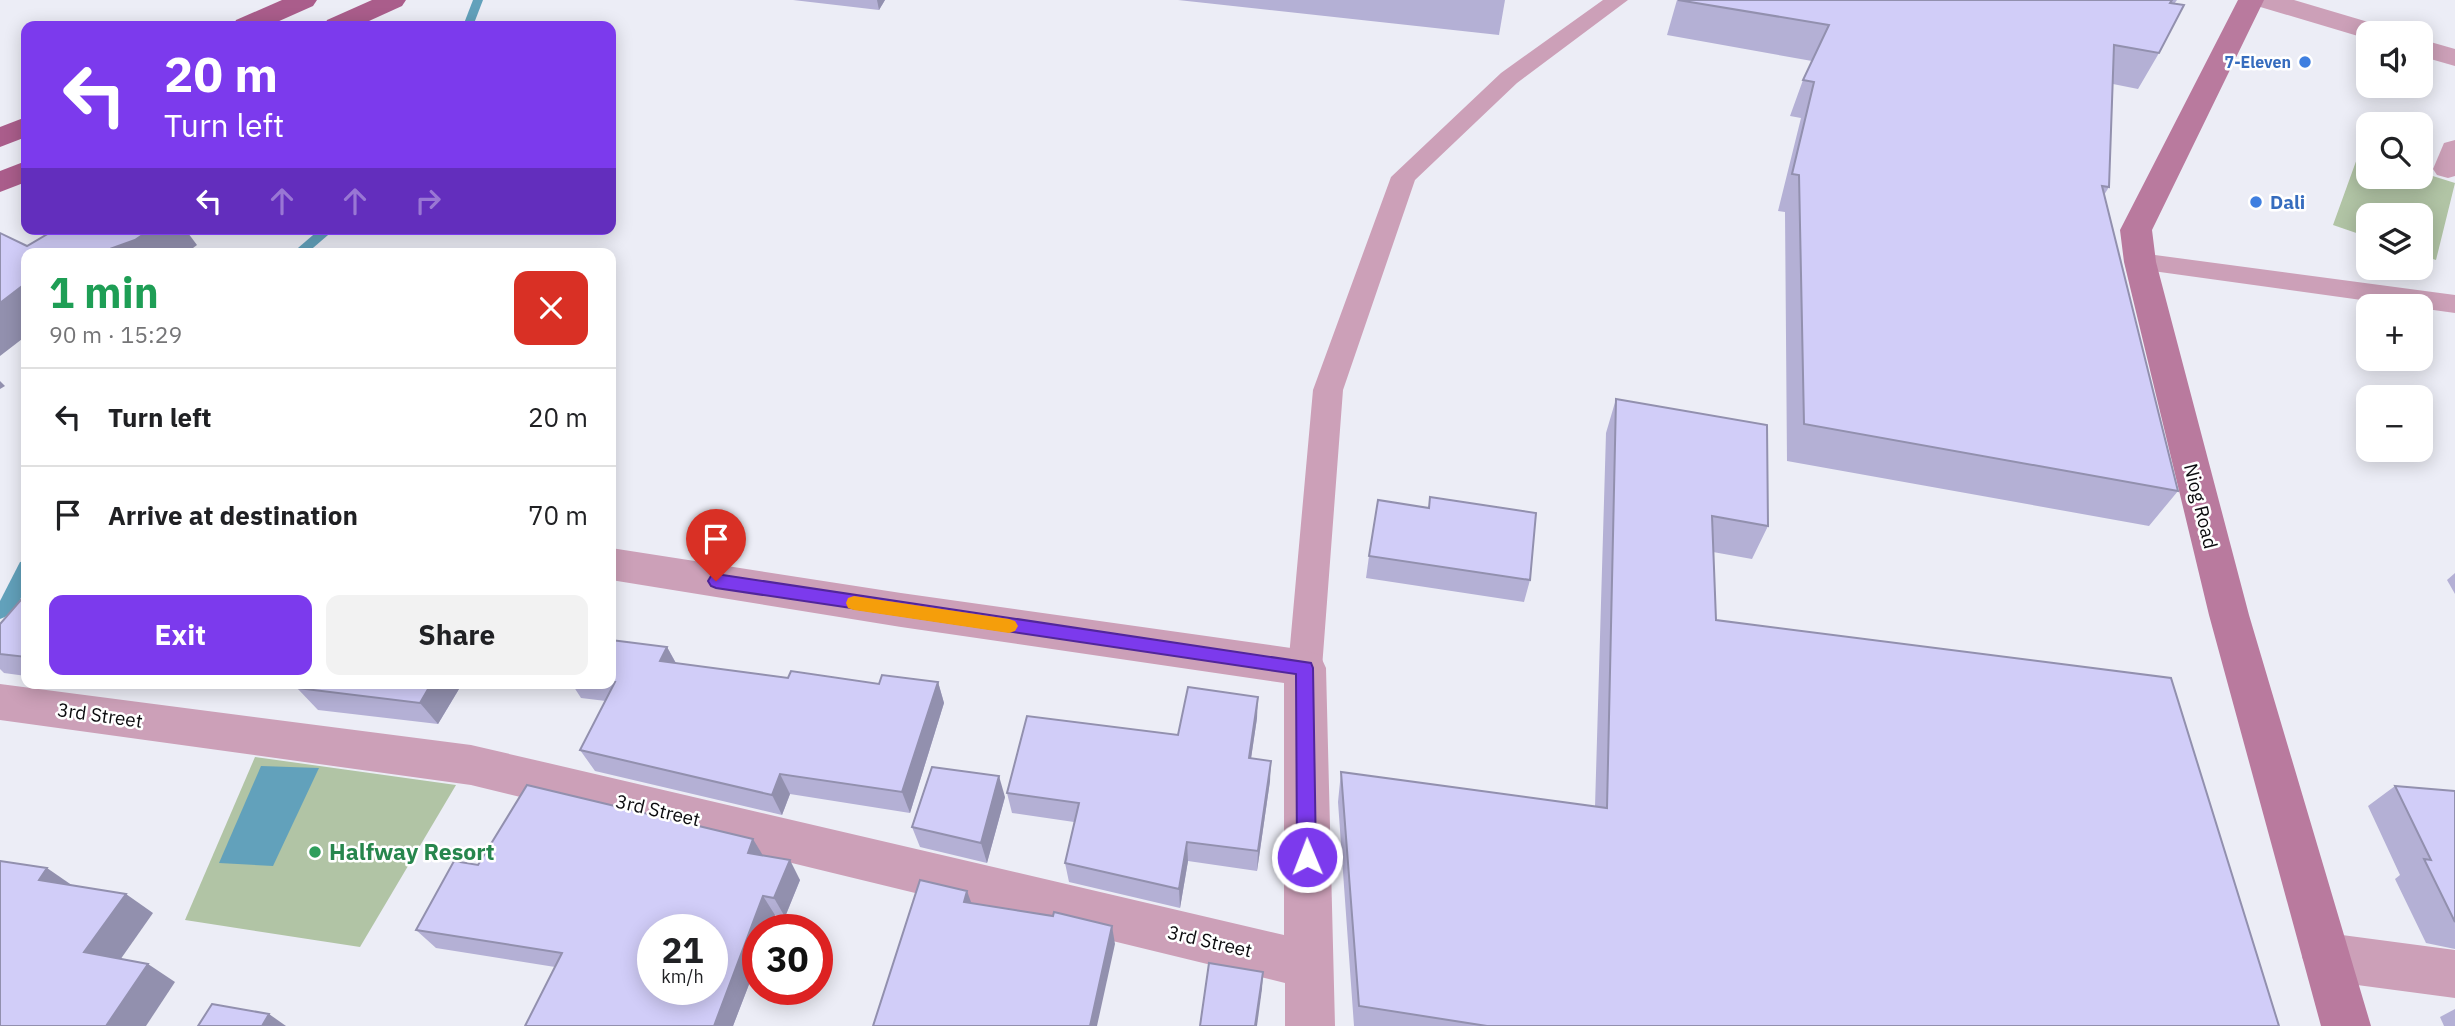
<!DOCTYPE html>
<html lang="en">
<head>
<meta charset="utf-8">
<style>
	:root { --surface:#fff; --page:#f2f2f2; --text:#202124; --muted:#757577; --line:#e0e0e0; --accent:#7c3aed }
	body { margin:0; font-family:"IBM Plex Sans",sans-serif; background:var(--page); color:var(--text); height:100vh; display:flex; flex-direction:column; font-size:26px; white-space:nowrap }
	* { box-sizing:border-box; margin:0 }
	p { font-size:23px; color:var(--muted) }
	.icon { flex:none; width:38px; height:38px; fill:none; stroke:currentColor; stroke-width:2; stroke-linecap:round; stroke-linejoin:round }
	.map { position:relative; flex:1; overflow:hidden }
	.panel { position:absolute; left:21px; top:248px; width:595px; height:441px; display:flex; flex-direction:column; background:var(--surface); border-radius:14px; box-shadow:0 4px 18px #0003 }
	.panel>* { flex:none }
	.top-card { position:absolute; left:21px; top:21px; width:595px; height:214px; border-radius:14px; box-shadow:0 4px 18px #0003; background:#7c3aed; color:#fff; overflow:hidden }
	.tools { position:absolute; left:2356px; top:21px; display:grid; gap:14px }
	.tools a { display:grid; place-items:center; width:77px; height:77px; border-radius:14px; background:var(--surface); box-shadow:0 4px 18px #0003; font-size:35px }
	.speed { position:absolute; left:637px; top:914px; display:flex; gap:14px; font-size:35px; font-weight:700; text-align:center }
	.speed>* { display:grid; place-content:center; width:91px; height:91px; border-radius:50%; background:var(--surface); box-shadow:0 4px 18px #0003; line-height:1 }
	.speed small { font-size:18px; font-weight:400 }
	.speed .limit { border:10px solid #d22; background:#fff; color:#111 }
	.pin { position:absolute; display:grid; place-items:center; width:60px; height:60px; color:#fff; margin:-72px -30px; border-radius:50% 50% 50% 0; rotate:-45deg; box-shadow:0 0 7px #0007 }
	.pin .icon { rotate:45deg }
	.me { position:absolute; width:77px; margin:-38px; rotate:359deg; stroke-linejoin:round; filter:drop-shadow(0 0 5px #0008) }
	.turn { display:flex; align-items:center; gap:24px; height:147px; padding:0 28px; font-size:32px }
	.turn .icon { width:91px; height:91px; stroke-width:2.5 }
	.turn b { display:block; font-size:49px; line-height:60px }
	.lanes { display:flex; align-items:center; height:66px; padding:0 28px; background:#0003; justify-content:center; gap:35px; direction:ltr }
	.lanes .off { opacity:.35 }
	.round { display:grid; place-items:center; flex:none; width:74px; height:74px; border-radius:14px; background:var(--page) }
	.overview { display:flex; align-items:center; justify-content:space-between; height:119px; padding:0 28px }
	h1 { font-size:42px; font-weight:800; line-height:52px; color:#1e9e55 }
	.button { display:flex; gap:14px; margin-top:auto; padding:14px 28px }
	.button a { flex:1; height:80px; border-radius:14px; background:var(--accent); color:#fff; font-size:28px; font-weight:800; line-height:80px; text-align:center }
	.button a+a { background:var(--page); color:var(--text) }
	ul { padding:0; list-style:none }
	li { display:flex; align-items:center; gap:21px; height:98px; padding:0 28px; border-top:2px solid var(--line) }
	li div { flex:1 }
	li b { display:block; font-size:26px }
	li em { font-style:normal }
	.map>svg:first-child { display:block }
	.green { fill:#b1c4a5 }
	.water { fill:#62a1bb }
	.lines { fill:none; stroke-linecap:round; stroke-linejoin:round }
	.stream { fill:#62a1bb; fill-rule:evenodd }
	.lane { fill:#cca0b8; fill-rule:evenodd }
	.street { fill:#cca0b8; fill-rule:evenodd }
	.secondary { fill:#b97a9e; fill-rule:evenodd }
	.primary { fill:#aa5d8b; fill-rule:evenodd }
	.wall { fill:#b4b0d5 }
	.shaded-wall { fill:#9290ae }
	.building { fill:#d1cdf8; stroke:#9290ae; stroke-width:2; fill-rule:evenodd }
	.route { fill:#7c3aed; stroke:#51269a; stroke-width:2 }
	.slow { fill:#f59e0b }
	.shop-dot { fill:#3f7fe0; stroke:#fff; stroke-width:2.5 }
	.leisure-dot { fill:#2e9e5b; stroke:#fff; stroke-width:2.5 }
	.labels { text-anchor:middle; stroke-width:5; stroke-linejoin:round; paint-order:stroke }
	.far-shop-label { font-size:16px; font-weight:bold; fill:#366cbe; stroke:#fff; text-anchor:end }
	.shop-label { font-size:19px; font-weight:bold; fill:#366cbe; stroke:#fff; text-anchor:start }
	.street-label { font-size:19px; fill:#0b0b0e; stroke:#fff }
	.near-leisure-label { font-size:23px; font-weight:bold; fill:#27864d; stroke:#fff; text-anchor:start }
</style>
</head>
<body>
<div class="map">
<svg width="2455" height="1026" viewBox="0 0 2455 1026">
	<rect width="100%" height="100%" fill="#ecedf6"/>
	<g class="green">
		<polygon points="2359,153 2368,155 2368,177 2420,177 2420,172 2455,183 2436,260 2420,255 2420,215 2368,215 2368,237 2333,225"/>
		<polygon points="255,757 456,785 360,947 185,920"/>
	</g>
	<polygon class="water" points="261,766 319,768 273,866 219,863"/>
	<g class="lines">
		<g class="stream">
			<polygon points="473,0 483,0 473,26 463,26"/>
			<polygon points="320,229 335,229 306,254 291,254"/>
			<path d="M26 561C26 582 24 611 0 619V601L20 562Z"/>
		</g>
		<g class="lane">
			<polygon points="1603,0 1628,0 1517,83 1415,180 1343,390 1322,668 1317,678 1305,682 1293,678 1288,668 1313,390 1391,177 1501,73"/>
			<polygon points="2140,253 2455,295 2455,313 2131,268 2127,262 2131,256"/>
		</g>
		<g class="street">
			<polygon points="2253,0 2294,0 2385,27 2389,33 2368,33 2368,39 2257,6"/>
			<polygon points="2420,39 2455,49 2455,66 2420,56"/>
			<polygon points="2455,140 2455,176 2448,178 2437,175 2433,169 2444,143"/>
			<polygon points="611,548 901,593 1305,650 1320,655 1326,668 1335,1026 1285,1026 1285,983 471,785 0,720 0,684 471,745 1284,935 1284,683 901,627 611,580"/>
			<polygon points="2327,933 2455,950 2455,998 2327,981 2310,974 2302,957 2310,940"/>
		</g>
		<polygon class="secondary" points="2238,0 2264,0 2152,230 2156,262 2249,615 2371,1026 2321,1026 2209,615 2124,262 2120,230"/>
		<g class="primary">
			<polygon points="282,0 317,0 313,6 268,26 233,26 236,20"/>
			<polygon points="372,0 406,0 402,6 358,26 324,26 327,20"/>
			<polygon points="26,117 26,137 0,147 0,127"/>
			<polygon points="26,161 26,182 0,192 0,171"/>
		</g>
	</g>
	<g class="wall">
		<polygon points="793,0 885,0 879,10"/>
		<polygon points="1178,0 1505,0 1499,35"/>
		<polygon points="1677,0 2177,0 2174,4 2159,53 2138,89 2113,84 2109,187 2104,195 2178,491 2149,526 1787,461 1785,212 1778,211 1801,118 1790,116 1803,80 1812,61 1667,35"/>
		<polygon points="1616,399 1768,526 1752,559 1713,552 1716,620 2279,1026 1354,1026 1338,802 1341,772 1595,807 1606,433"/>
		<polygon points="1369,556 1530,580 1524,602 1366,578"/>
		<polygon points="2455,573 2455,594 2447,580"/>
		<polygon points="26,594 26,676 4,673 0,669 0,624"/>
		<polygon points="611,640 667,647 676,663 788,678 879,684 938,682 944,703 910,813 790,794 782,815 595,771 580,750 606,701 581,698 572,684 611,684"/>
		<polygon points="300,684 462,684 438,724 318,710 297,688"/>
		<polygon points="1257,718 1251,758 1270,781 1257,871 1188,861 1180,908 1069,882 1065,863 1074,822 1012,813 1007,793 1178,735"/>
		<polygon points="2395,786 2455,791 2455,949 2426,943 2395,879 2400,875 2368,806"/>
		<polygon points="1005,797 987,863 920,847 912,827"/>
		<polygon points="763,856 800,880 785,917 775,915 769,929 758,929 758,961 733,1026 555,967 436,948 416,930 478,865"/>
		<polygon points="2455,1009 2455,1026 2444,1026 2440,1017"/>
	</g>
	<g class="shaded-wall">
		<polygon points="877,0 885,0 879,10"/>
		<polygon points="151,229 185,229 197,245 185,254 96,254"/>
		<polygon points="26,283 26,336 0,356 0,303"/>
		<polygon points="0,381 5,386 0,389"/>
		<polygon points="667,647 679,669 660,661"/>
		<polygon points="938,682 944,703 910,813 902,792"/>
		<polygon points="431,684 462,684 438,724 420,703"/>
		<polygon points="1258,697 1257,718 1248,779 1249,758"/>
		<polygon points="1271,761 1270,781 1257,871 1258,851"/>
		<polygon points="780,774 790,794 782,815 772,795"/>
		<polygon points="999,776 1005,797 987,863 981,843"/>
		<polygon points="753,839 765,859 748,853"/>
		<polygon points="1187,842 1188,861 1180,908 1179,889"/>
		<polygon points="790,860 800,880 785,917 774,898"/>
		<polygon points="47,868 76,888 39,880"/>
		<polygon points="967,891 974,910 964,902"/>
		<polygon points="126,894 153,913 113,970 84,952"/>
		<polygon points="763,896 775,915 769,929 758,929 758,961 733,1026 714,1026"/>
		<polygon points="1112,926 1115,944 1097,1026 1090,1026"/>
		<polygon points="148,964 175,982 146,1026 106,1026"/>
		<polygon points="1263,972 1262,989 1257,1026 1255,1026"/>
		<polygon points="269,1014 286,1026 262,1026"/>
	</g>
	<g class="building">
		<polygon points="1678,0 2172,0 2170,3 2184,5 2159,53 2114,45 2109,187 2102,186 2178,491 1804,424 1799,175 1792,174 1814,82 1803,80 1829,25"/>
		<polygon points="56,229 151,229 135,240 96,254 26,254 26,283 0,303 0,233 27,246"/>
		<polygon points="1616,399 1767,425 1768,526 1712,516 1716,620 2171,678 2279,1026 1487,1026 1359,1006 1341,772 1607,808"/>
		<polygon points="1430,497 1536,513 1530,580 1369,556 1378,500 1429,508"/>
		<polygon points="26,594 26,657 0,654 0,624"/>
		<polygon points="611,640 667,647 660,661 788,678 791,671 879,684 882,675 938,682 902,792 780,774 772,795 580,750 615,682 611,681"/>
		<polygon points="300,684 431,684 420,703 297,688"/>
		<polygon points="1188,687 1258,697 1249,758 1271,761 1258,851 1187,842 1179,889 1065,863 1079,803 1007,793 1027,716 1178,735"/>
		<polygon points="932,767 999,776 981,843 912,827"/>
		<path d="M527 785 753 839 748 853 790 860 774 898 763 896 714 1026H525L562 953 416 930 454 861 478 865ZM653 929H712V989H653Z"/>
		<polygon points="2395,786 2455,791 2455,922 2424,859 2431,860"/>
		<polygon points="0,861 47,868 39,880 126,894 84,952 148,964 106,1026 0,1026"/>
		<polygon points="920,880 967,891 964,902 1053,916 1054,912 1112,926 1090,1026 873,1026"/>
		<polygon points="1209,963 1263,972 1255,1026 1200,1026"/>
		<polygon points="212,1004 269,1014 262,1026 198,1026"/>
	</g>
	<polygon class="route" points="716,574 1311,663 1313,668 1316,857 1314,863 1307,866 1300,863 1297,857 1296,674 716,588 711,586 708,581 711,576"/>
	<polygon class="slow" points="854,596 1009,619 1015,621 1018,626 1015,631 1009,633 854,610 848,608 846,603 848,598"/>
	<g class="shop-dot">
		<circle cx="2305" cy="62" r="7"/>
		<circle cx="2256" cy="202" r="7"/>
	</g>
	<circle class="leisure-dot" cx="315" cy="852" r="7"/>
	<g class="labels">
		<g class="far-shop-label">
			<text x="2291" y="68">7-Eleven</text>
		</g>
		<g class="shop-label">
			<text x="2270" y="209">Dali</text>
		</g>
		<g class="street-label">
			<text transform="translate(2201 506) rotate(76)" y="7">Niog Road</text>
			<text transform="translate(100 715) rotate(8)" y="7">3rd Street</text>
			<text transform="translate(658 810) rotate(13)" y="7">3rd Street</text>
			<text transform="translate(1210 941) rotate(13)" y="7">3rd Street</text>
		</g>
		<g class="near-leisure-label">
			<text x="329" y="860">Halfway Resort</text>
		</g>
	</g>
</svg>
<div class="tools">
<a><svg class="icon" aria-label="sound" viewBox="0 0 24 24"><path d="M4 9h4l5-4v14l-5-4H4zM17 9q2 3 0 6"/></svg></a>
<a><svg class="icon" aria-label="search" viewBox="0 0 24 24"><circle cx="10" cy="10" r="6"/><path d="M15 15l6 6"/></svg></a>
<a><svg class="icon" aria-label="layers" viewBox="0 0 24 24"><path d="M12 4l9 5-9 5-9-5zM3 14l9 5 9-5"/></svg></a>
<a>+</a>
<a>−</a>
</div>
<div class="speed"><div>21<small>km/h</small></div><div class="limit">30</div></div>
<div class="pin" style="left:716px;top:581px;background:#d93025"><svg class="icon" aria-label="arrive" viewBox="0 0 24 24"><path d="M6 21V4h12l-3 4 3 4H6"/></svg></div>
<svg class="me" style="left:1307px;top:857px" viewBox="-20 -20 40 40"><circle r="17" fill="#7c3aed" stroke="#fff" stroke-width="3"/><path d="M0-11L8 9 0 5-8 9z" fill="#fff"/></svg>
<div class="top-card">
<div class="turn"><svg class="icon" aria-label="left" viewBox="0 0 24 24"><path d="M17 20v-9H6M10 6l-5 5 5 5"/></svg><div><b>20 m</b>Turn left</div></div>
<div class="lanes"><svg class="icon" aria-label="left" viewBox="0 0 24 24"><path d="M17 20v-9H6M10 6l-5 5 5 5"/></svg><svg class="icon off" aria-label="ahead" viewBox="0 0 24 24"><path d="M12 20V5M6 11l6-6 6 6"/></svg><svg class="icon off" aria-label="ahead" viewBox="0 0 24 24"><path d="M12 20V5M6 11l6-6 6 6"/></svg><svg class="icon off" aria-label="right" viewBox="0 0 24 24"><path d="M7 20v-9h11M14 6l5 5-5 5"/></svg></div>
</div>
<section class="panel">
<div class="overview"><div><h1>1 min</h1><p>90 m · 15:29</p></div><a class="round" style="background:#d93025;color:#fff"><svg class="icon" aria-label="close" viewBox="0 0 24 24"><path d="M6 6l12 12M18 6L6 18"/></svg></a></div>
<ul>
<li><svg class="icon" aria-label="left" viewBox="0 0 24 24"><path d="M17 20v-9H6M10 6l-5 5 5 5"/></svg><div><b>Turn left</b></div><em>20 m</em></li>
<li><svg class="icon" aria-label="arrive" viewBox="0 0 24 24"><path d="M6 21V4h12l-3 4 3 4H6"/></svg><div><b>Arrive at destination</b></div><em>70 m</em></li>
</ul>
<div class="button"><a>Exit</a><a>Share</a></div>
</section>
</div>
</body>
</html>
